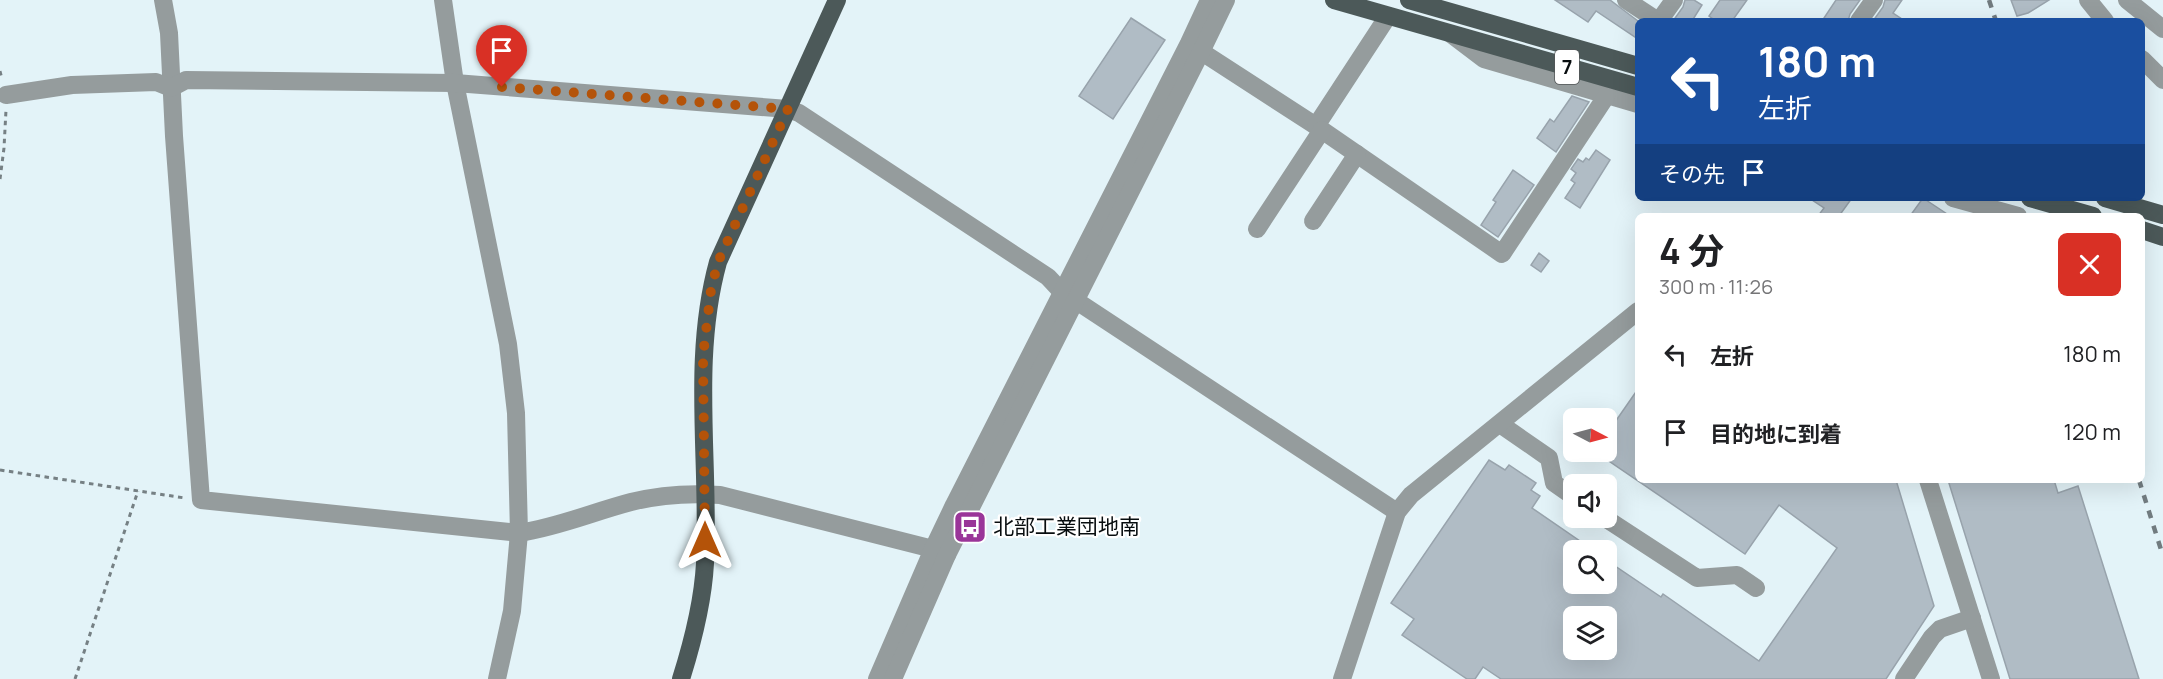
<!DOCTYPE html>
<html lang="ja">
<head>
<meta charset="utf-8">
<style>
	:root { --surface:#fff; --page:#f2f2f2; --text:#202124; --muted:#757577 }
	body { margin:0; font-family:Manrope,"Noto Sans JP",sans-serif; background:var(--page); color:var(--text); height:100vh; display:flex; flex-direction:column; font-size:22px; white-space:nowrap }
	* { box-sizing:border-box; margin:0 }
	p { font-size:20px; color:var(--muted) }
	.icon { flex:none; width:33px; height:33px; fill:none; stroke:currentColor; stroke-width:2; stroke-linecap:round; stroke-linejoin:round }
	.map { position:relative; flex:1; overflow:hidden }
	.side { position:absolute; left:1635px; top:213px; width:510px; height:270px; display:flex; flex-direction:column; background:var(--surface); border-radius:9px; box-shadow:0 6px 24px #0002 }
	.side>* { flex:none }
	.banner { position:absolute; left:1635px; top:18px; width:510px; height:183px; border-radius:9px; box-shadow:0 6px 24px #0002; background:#1a4fa0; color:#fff; overflow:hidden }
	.needle { width:39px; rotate:96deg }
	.controls { position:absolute; left:1563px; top:408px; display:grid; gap:12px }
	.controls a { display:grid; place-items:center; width:54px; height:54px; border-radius:9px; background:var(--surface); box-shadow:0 6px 24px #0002; font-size:30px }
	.pin { position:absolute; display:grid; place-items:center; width:51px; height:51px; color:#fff; margin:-62px -26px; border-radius:50% 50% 50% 0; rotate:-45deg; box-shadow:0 0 6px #0007 }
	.pin .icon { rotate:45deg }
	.me { position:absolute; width:66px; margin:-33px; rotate:0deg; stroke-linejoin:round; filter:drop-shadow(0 0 4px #0008) }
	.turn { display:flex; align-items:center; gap:21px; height:126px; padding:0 24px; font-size:27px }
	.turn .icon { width:78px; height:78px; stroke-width:2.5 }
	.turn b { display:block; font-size:42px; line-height:51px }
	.then { display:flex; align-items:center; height:57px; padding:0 24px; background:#0003; gap:12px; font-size:22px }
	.round { display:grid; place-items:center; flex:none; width:63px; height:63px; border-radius:9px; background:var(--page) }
	.summary { display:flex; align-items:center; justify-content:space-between; height:102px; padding:0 24px }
	h1 { font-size:36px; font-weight:700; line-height:45px }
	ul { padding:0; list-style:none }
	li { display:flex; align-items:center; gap:18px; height:78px; padding:0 24px }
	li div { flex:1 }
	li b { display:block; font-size:22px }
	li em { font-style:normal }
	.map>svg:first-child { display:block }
	.building { fill:#b0bcc5; stroke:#98a3ac; stroke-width:1.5; fill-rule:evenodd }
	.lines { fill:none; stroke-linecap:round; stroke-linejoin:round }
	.path { stroke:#768084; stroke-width:3; stroke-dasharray:4.5 4.5; stroke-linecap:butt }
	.minor { stroke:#959c9d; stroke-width:18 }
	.major { stroke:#4c5959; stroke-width:18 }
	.rail { stroke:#717b7f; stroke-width:4.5; stroke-dasharray:8 8; stroke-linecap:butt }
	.major-bridge { stroke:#4c5959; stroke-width:18 }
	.route { stroke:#b45309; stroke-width:10; stroke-dasharray:0 18 }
	.labels { text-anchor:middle; stroke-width:4.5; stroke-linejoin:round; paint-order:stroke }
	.shield { fill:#fff; stroke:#525657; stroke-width:1.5 }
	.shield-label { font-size:20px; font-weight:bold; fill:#080d0f }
	.poi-label { font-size:21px; fill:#080d0f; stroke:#fff; text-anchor:start }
</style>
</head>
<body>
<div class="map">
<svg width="2163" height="679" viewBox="0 0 2163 679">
	<rect width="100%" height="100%" fill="#e3f3f8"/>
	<g class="building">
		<polygon points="1555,0 1610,0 1638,21 1638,39 1596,11 1588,22"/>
		<polygon points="1685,0 1694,0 1702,5 1692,21 1673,21 1683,7"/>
		<polygon points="1720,0 1747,0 1732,21 1716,21 1709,16"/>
		<polygon points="1836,0 1860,0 1850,14 1848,21 1822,21"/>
		<polygon points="1885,0 1902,0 1893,13 1905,21 1873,21 1883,7"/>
		<polygon points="2011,0 2049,0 2028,13 2017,16"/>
		<polygon points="1131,18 1165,40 1113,119 1079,96"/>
		<polygon points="1572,96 1589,102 1556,152 1537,138 1550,119 1554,122"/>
		<polygon points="1596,150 1610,160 1580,208 1565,198 1575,183 1571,180 1576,173 1571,169 1578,159 1583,162 1586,158 1589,160"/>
		<polygon points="1513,170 1534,185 1498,237 1481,225 1496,202 1493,200"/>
		<polygon points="1809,198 1852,198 1839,216 1818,216 1824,208"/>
		<polygon points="1923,198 1950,216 1910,216"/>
		<polygon points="1539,253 1549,261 1541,272 1531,265"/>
		<path d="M1638 389V480H1896L1934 606 1886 679H1501L1483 667 1475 679H1467L1402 635 1414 619 1391 603 1489 460 1505 470 1509 465 1536 483 1531 490 1540 496 1532 508 1593 550H1574V584H1606V560L1661 597 1663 594 1759 661 1837 548 1779 505 1745 554 1606 459V435ZM1574 616H1606V650H1574Z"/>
		<polygon points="1948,480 2054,480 2058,493 2078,486 2139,679 2010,679"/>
	</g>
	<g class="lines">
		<g class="path">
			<polyline points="0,71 2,79"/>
			<polyline points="0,179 4,148 6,110"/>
			<polyline points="0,470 185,498"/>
			<polyline points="75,679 138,491"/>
		</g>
		<g class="minor">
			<path d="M163 0 169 33 174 136 201 500 519 533C558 527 593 512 631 502 659 495 692 493 720 495L933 549 947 555"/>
			<polyline points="443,0 455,83 508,344 516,413 519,533 512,611 497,679"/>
			<polyline points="1626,0 1658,21"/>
			<polyline points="2088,0 2105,21"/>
			<polyline points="2127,0 2163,29"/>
			<polyline points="1659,21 1674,0"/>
			<polyline points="1859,21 1874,0"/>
			<polyline points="1451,34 1484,59 1638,104"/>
			<polyline points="1191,45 1316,126 1502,254 1607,95"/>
			<polyline points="2142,59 2163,80"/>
			<polyline points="6,95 72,85 156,82 171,88 186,80 455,83 788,109 799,113 1048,277 1062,292 1075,300 1397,512"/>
			<polyline points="1316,126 1388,16"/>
			<polyline points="1953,198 2018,216"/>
			<polyline points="1313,221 1357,154"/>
			<polyline points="1257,229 1322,130"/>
			<polyline points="1500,424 1549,458 1554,483 1574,497"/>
			<polyline points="1928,480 1991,679"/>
			<polyline points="1605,518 1697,578 1737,575 1756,588"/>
			<polyline points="877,679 933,549 954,505 1189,43 1209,0"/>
			<polyline points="893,679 947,555 1201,52 1226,0"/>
			<polyline points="1342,679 1397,512 1411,495 1638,311"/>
			<polyline points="1904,679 1932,637 1940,629 1972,618"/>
		</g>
		<g class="major">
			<polyline points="1334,0 1638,87"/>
			<polyline points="1409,0 1638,66"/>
			<polyline points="2105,198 2163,215"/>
			<polyline points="2142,230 2163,237"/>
			<path d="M681 679C693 641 703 602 705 563 710 462 691 360 718 262L837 0"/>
		</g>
		<g class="rail">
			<polyline points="1989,0 1996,21"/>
			<polyline points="2051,198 2056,216"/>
			<polyline points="2139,480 2163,556"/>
		</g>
		<polyline class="major-bridge" points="2030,198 2093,216"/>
	</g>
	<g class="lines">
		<polyline class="route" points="502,87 788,109 718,262 711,290 703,356 705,540"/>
	</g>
	<defs>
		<symbol id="bus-square" viewBox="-11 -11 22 22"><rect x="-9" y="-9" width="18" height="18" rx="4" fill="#9a3599" stroke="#fff"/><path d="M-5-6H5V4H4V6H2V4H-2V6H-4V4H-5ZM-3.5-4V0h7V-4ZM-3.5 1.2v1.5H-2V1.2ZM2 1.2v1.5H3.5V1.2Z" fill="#fff"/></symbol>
	</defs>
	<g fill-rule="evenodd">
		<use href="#bus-square" x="951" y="508" width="38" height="38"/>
	</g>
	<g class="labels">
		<rect class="shield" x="1555" y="50" width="24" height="34" rx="4.5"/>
		<g class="shield-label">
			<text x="1567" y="74">7</text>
		</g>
		<g class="poi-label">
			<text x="993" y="534">北部工業団地南</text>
		</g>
	</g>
</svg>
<div class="controls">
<a><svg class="needle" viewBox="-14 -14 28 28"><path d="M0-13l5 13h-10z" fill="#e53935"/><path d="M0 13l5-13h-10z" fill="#757577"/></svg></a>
<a><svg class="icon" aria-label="sound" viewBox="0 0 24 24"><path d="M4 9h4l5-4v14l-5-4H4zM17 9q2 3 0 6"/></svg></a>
<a><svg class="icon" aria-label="search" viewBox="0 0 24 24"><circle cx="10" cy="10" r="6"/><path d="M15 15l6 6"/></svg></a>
<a><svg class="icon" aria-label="layers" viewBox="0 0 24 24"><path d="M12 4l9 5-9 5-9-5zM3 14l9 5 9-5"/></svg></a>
</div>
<div class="pin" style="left:502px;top:87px;background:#d93025"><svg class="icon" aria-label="arrive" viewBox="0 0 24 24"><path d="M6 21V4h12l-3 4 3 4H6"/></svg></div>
<svg class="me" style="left:705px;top:540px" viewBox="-20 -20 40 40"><path d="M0-17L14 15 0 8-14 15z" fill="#b45309" stroke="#fff" stroke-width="4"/></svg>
<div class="banner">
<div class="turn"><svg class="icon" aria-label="left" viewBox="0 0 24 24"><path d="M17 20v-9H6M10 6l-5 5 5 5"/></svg><div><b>180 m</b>左折</div></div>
<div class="then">その先<svg class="icon" aria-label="arrive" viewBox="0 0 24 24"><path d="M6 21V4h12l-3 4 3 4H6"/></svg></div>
</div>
<section class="side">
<div class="summary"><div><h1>4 分</h1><p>300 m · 11:26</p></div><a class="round" style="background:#d93025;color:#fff"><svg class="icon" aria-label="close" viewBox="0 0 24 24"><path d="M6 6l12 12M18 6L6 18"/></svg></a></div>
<ul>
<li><svg class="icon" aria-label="left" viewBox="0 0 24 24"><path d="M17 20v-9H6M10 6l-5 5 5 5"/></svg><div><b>左折</b></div><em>180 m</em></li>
<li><svg class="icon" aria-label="arrive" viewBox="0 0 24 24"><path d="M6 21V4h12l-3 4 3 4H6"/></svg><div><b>目的地に到着</b></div><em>120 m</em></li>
</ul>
</section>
</div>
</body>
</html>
